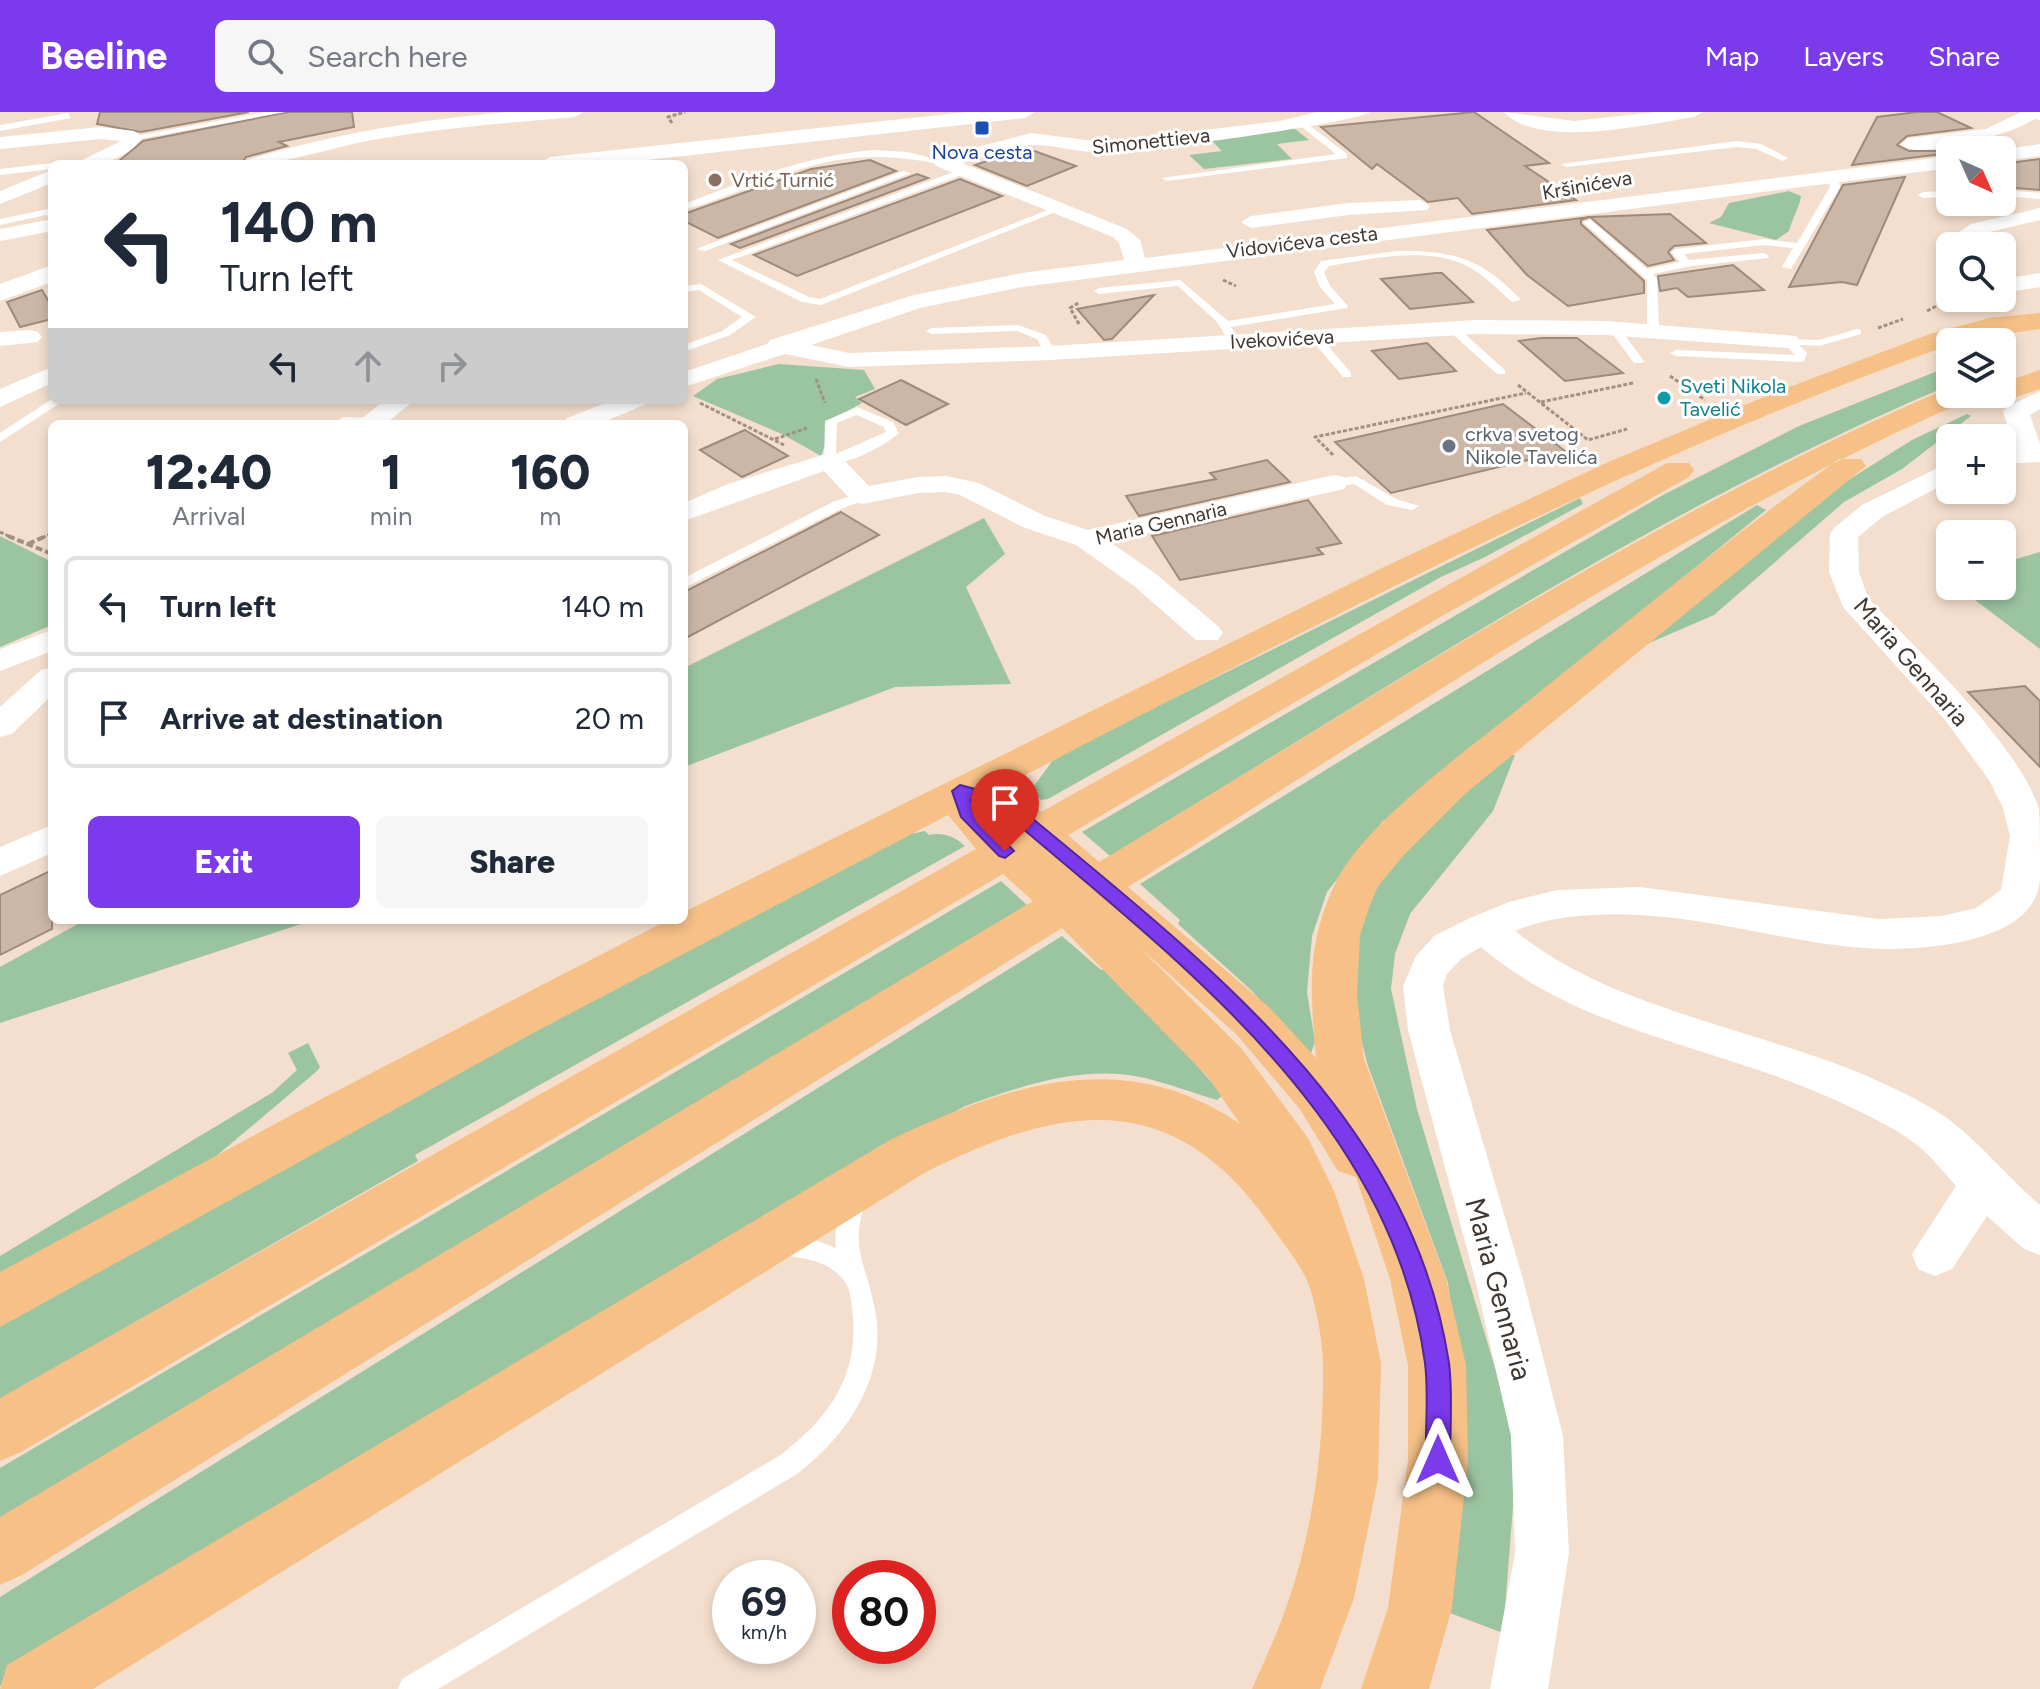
<!DOCTYPE html>
<html lang="en">
<head>
<meta charset="utf-8">
<style>
	:root { --surface:#fff; --page:#f6f6f7; --text:#1f2937; --muted:#747a83; --line:#e0e1e3; --accent:#7c3aed }
	body { margin:0; font-family:Figtree,sans-serif; background:var(--page); color:var(--text); height:100vh; display:flex; flex-direction:column; font-size:30px; white-space:nowrap }
	* { box-sizing:border-box; margin:0 }
	p { font-size:26px; color:var(--muted) }
	.icon { flex:none; width:44px; height:44px; fill:none; stroke:currentColor; stroke-width:2; stroke-linecap:round; stroke-linejoin:round }
	.map { position:relative; flex:1; overflow:hidden }
	.sheet { position:absolute; left:48px; top:308px; width:640px; height:504px; display:flex; flex-direction:column; background:var(--surface); border-radius:12px; box-shadow:0 4px 12px #0003 }
	.sheet>* { flex:none }
	.guide { position:absolute; left:48px; top:48px; width:640px; height:244px; border-radius:12px; box-shadow:0 4px 12px #0003; background:#fff; color:var(--text); overflow:hidden }
	.needle { width:52px; rotate:135deg }
	.tools { position:absolute; left:1936px; top:24px; display:grid; gap:16px }
	.tools a { display:grid; place-items:center; width:80px; height:80px; border-radius:12px; background:var(--surface); box-shadow:0 4px 12px #0003; font-size:40px }
	.speed { position:absolute; left:712px; top:1448px; display:flex; gap:16px; font-size:40px; font-weight:700; text-align:center }
	.speed>* { display:grid; place-content:center; width:104px; height:104px; border-radius:50%; background:var(--surface); box-shadow:0 4px 12px #0003; line-height:1 }
	.speed small { font-size:20px; font-weight:400 }
	.speed .limit { border:12px solid #d22; background:#fff; color:#111 }
	.pin { position:absolute; display:grid; place-items:center; width:68px; height:68px; color:#fff; margin:-82px -34px; border-radius:50% 50% 50% 0; rotate:-45deg; box-shadow:0 0 8px #0007 }
	.pin .icon { rotate:45deg }
	.me { position:absolute; width:88px; margin:-44px; rotate:0deg; stroke-linejoin:round; filter:drop-shadow(0 0 6px #0008) }
	.turn { display:flex; align-items:center; gap:28px; height:168px; padding:0 40px; font-size:36px }
	.turn .icon { width:104px; height:104px; stroke-width:2.5 }
	.turn b { display:block; font-size:56px; line-height:68px }
	.lanes { display:flex; align-items:center; height:76px; padding:0 40px; background:#0003; justify-content:center; gap:40px; direction:ltr }
	.lanes .off { opacity:.35 }
	.eta { display:flex; justify-content:space-evenly; align-items:center; height:136px; text-align:center }
	.eta b { font-size:48px; font-weight:800; line-height:56px }
	.cta { display:flex; gap:16px; margin-top:auto; padding:16px 40px }
	.cta a { flex:1; height:92px; border-radius:12px; background:var(--accent); color:#fff; font-size:32px; font-weight:800; line-height:92px; text-align:center }
	.cta a+a { background:var(--page); color:var(--text) }
	ul { padding:0; list-style:none }
	li { display:flex; align-items:center; gap:24px; height:100px; margin:0 16px 12px; padding:0 24px; border:4px solid var(--line); border-radius:12px }
	li div { flex:1 }
	li b { display:block; font-size:30px }
	li em { font-style:normal }
	header { display:flex; align-items:center; gap:48px; box-sizing:border-box; height:112px; padding:0 40px; background:var(--accent); color:#fff }
	header strong { font-size:38px }
	nav { display:flex; gap:44px; margin-inline-start:auto; font-size:28px }
	.search { width:560px; height:72px; background:var(--page); display:flex; align-items:center; gap:20px; box-sizing:border-box; padding:0 28px; border-radius:12px; color:var(--muted); font-size:30px }
	.map>svg:first-child { display:block }
	.green { fill:#9bc4a1 }
	.building { fill:#ccb7a7; stroke:#9f8b7c; stroke-width:2 }
	.lines { fill:none; stroke-linecap:round; stroke-linejoin:round }
	.path-far1 { stroke:#a09184; stroke-width:3; stroke-dasharray:4 2; stroke-linecap:butt }
	.path { stroke:#a09184; stroke-width:4; stroke-dasharray:7 3; stroke-linecap:butt }
	.lane { fill:#fff; fill-rule:evenodd }
	.street { fill:#fff; fill-rule:evenodd }
	.secondary { fill:#fff; fill-rule:evenodd }
	.highway { fill:#f6c087; fill-rule:evenodd }
	.route { fill:#7c3aed; stroke:#51269a; stroke-width:2 }
	.transit-dot { fill:#1a4fb4; stroke:#fff; stroke-width:3 }
	.education-dot { fill:#8d6e63; stroke:#fff; stroke-width:3 }
	.culture-dot { fill:#0f9aa8; stroke:#fff; stroke-width:3 }
	.worship-dot { fill:#6b7280; stroke:#fff; stroke-width:3 }
	.labels { text-anchor:middle; stroke-width:6; stroke-linejoin:round; paint-order:stroke }
	.far-street-label { font-size:20px; fill:#3f3730; stroke:#fff }
	.far-transit-label { font-size:20px; fill:#164399; stroke:#fff }
	.far-education-label { font-size:20px; fill:#785e54; stroke:#fff; text-anchor:start }
	.far-culture-label { font-size:20px; fill:#0d838f; stroke:#fff; text-anchor:start }
	.far-worship-label { font-size:20px; fill:#5b616d; stroke:#fff; text-anchor:start }
	.street-label { font-size:24px; fill:#3f3730; stroke:#fff }
	.near-street-label { font-size:28px; fill:#3f3730; stroke:#fff }
</style>
</head>
<body>
<header>
<strong>Beeline</strong>
<div class="search"><svg class="icon" aria-label="search" viewBox="0 0 24 24"><circle cx="10" cy="10" r="6"/><path d="M15 15l6 6"/></svg>Search here</div>
<nav><a>Map</a><a>Layers</a><a>Share</a></nav>
</header>
<div class="map">
<svg width="2040" height="1577" viewBox="0 0 2040 1577">
	<rect width="100%" height="100%" fill="#f4dfce"/>
	<g class="green">
		<polygon points="1294,16 1309,28 1277,32 1292,47 1204,57 1189,43 1222,39 1211,28"/>
		<path d="M1789 79 1801 84C1800 94 1792 107 1789 119L1776 128 1709 111 1721 105 1729 91Z"/>
		<polygon points="779,252 864,258 875,277 855,285 862,291 835,306 821,344 782,322 693,284 717,267"/>
		<path d="M1950 254V273C1653 398 1385 578 1110 744L1082 720 1663 383 1799 314Z"/>
		<polygon points="1967,302 1971,304 1902,357 1844,390 1714,503 1640,535 1834,377 1912,328"/>
		<polygon points="1580,386 1583,392 1485,445 1441,465 1048,687 1041,688 1031,678 1056,644"/>
		<polygon points="1757,393 1766,398 1382,710 1327,780 1312,824 1307,880 1315,930 1311,941 1305,940 1252,879 1178,812 1180,808 1140,772"/>
		<polygon points="984,406 1005,442 966,475 1011,572 895,575 684,655 684,556"/>
		<polygon points="0,424 52,450 52,513 0,535"/>
		<polygon points="2040,440 2040,537 1971,485 1980,474 2002,474 2002,451"/>
		<polygon points="1510,643 1515,643 1493,699 1410,802 1395,842 1391,877 1417,997 1496,1259 1517,1344 1503,1521 1442,1498 1463,1281 1448,1171 1368,954 1349,881 1363,799 1386,760 1421,719"/>
		<path d="M925 719 929 723C943 720 954 724 965 734L415 1043 418 1049 0 1287V1207L896 725Z"/>
		<polygon points="1001,769 1028,794 0,1410 0,1356"/>
		<polygon points="85,808 313,808 0,911 0,855"/>
		<path d="M1062 824 1101 858 1111 857 1223 983 1217 988C1193 981 1170 972 1145 966 1083 952 1021 974 963 995L0 1574V1485Z"/>
		<polygon points="308,931 320,955 317,959 214,1046 0,1165 0,1144 273,980 297,958 288,941"/>
	</g>
	<g class="building">
		<polygon points="100,0 249,0 141,20 97,12"/>
		<polygon points="288,0 352,0 354,15 279,30 287,34 246,45 241,52 127,52 120,48 143,29"/>
		<polygon points="1474,0 1549,51 1525,54 1576,88 1472,102 1458,86 1428,90 1377,52 1372,57 1321,15"/>
		<polygon points="1917,0 1937,0 1971,16 1907,24 1897,33 1909,39 1945,39 1995,27 2010,33 1996,38 1950,38 1950,41 1852,53 1877,5"/>
		<polygon points="1026,36 1076,54 1027,74 975,53"/>
		<polygon points="2040,47 2040,78 2002,75 2002,52"/>
		<polygon points="870,48 896,59 718,126 684,109 684,102 811,57"/>
		<polygon points="917,62 928,66 740,136 731,132"/>
		<polygon points="1905,65 1857,173 1842,170 1789,175 1843,73"/>
		<polygon points="960,67 1002,84 797,164 754,143"/>
		<polygon points="1670,102 1706,131 1674,134 1668,140 1674,148 1648,154 1590,105"/>
		<polygon points="1590,105 1581,108 1581,112 1644,169 1644,181 1568,194 1527,163 1487,118"/>
		<polygon points="1733,153 1764,178 1688,185 1677,176 1660,179 1658,164"/>
		<polygon points="1436,161 1442,161 1473,190 1410,197 1381,167"/>
		<polygon points="42,178 52,195 52,207 20,215 7,190"/>
		<polygon points="1154,183 1112,227 1104,228 1077,197"/>
		<polygon points="1541,226 1577,226 1623,261 1565,269 1519,229"/>
		<polygon points="1427,231 1456,259 1399,267 1372,239"/>
		<polygon points="901,268 948,292 906,313 859,287"/>
		<polygon points="1503,292 1565,339 1391,381 1335,330"/>
		<polygon points="745,318 788,344 742,365 700,338"/>
		<polygon points="1267,348 1290,370 1139,404 1126,384 1216,367 1210,361"/>
		<polygon points="1308,388 1341,431 1317,436 1323,442 1180,468 1152,424"/>
		<polygon points="841,400 879,423 684,527 684,480"/>
		<polygon points="2025,574 2040,589 2040,655 1968,580"/>
		<polygon points="52,758 52,817 0,843 0,783"/>
	</g>
	<g class="lines">
		<g class="path-far1">
			<polyline points="672,11 668,5 685,0"/>
			<polyline points="1223,168 1236,174"/>
			<polyline points="1927,199 1952,186"/>
			<polyline points="1079,212 1070,196 1080,190"/>
			<polyline points="1878,216 1903,207"/>
			<polyline points="1670,264 1705,288"/>
			<polyline points="816,267 825,291"/>
			<polyline points="1518,273 1588,328 1627,317"/>
			<polyline points="1541,290 1633,271"/>
			<polyline points="700,291 784,333"/>
			<polyline points="775,327 807,316"/>
			<polyline points="1333,343 1315,325 1526,281"/>
			<polyline points="0,420 13,426"/>
			<polyline points="42,426 52,421"/>
		</g>
		<g class="path">
			<polyline points="8,424 52,442"/>
			<polyline points="28,432 46,424"/>
		</g>
		<g class="lane">
			<polygon points="266,0 285,0 134,28 130,25"/>
			<polygon points="68,1 71,6 0,19 0,13"/>
			<polygon points="1301,7 1347,42 1347,46 1167,69 1162,66 1336,42 1298,12"/>
			<polygon points="1737,29 1761,32 1788,46 1783,49 1756,37 1737,35 1566,55 1561,52"/>
			<path d="M874 38 907 40 948 50 943 53C830 28 786 67 684 98V92C747 68 807 43 874 38Z"/>
			<polygon points="95,45 124,52 92,50"/>
			<polygon points="52,51 55,52 52,52 52,57 0,63 0,57"/>
			<polygon points="964,56 967,61 732,148 809,185 820,187 1058,94 1066,96 821,193 802,190 718,148"/>
			<polygon points="903,59 911,61 705,139 696,137"/>
			<polygon points="1833,61 1838,64 1840,75 1791,157 1782,155 1793,136 1764,133 1684,142 1689,148 1764,141 1769,144 1768,146 1692,154 1653,162 1657,167 1659,218 1653,221 1647,218 1647,168 1583,110 1591,108 1647,157 1680,150 1671,140 1676,137 1764,127 1797,131 1830,75 1828,64"/>
			<polygon points="2002,78 2040,81 2040,87 2002,84"/>
			<polygon points="1950,79 1950,85 1923,86 1918,83 1923,80"/>
			<polygon points="48,97 52,98 52,107 46,103 0,113 0,107"/>
			<path d="M1397 139C1453 138 1483 147 1521 188L1512 190C1497 177 1482 160 1463 152 1424 135 1369 147 1329 154L1324 160 1330 174 1348 194 1347 196 1231 215 1235 221 1229 224 1225 223 1217 210 1178 174 1099 182 1094 179 1099 176 1180 168 1228 209 1335 192 1320 175 1314 160 1321 149Z"/>
			<polygon points="701,172 756,205 730,223 684,240 684,233 722,219 742,205 699,178 684,180 684,174"/>
			<polygon points="1018,213 1046,223 1056,241 1054,243 1046,243 1037,227 1017,219 932,222 926,219 932,216"/>
			<polygon points="1610,214 1618,214 1644,249 1642,251 1634,251 1608,216"/>
			<polygon points="1449,215 1457,215 1505,258 1505,262 1497,262 1449,219"/>
			<polygon points="1857,217 1861,218 1861,222 1819,234 1799,233 1807,241 1804,249 1800,250 1676,244 1670,241 1676,238 1795,243 1782,229 1784,227 1819,228"/>
			<polygon points="1311,223 1319,223 1351,261 1351,265 1343,265 1311,227"/>
			<polygon points="52,287 65,288 0,330 0,321"/>
			<path d="M857 295 893 310 899 321C883 335 847 354 824 352L825 309ZM857 303 884 315 886 320 836 342 837 311Z"/>
			<polygon points="344,305 370,306 376,310 329,312"/>
			<polygon points="1356,364 1396,387 1419,394 1412,398 1387,393 1354,372 1334,375 1327,371 1334,367"/>
			<polygon points="863,380 868,381 868,387 843,396 684,476 684,466 833,390"/>
			<path d="M857 1076 865 1079 868 1086C848 1131 865 1149 874 1193 890 1261 849 1322 797 1362L438 1577H398L402 1567 779 1344C826 1309 858 1267 853 1206 852 1196 851 1178 845 1170 826 1144 800 1149 774 1139L771 1132 774 1125 782 1122 801 1123 836 1136C833 1115 841 1098 849 1079Z"/>
		</g>
		<g class="street">
			<path d="M507 0H584L575 5C507 11 439 16 372 28 329 36 288 52 244 52L247 48C332 22 418 8 507 0Z"/>
			<path d="M1317 0H1370C1360 10 1127 43 1100 41 1078 40 1055 33 1033 33 1011 33 984 45 962 51L1127 117 1140 128 1145 146 1950 44V56L1022 175 920 196 811 233 849 241 1050 234 1475 208 1606 209 1796 224 1800 229 1796 234 1788 236 1606 223 1475 222 1050 248 849 255 785 242 684 275V260L767 232 770 228 914 183 1022 161 1124 148 1119 131 1113 125 936 54 933 50 936 46 1031 21 1102 30 1280 9Z"/>
			<path d="M1504 0 1574 9 1656 0H1703L1694 5C1648 12 1538 38 1504 0Z"/>
			<path d="M2021 0H2040V8L2034 7C2014 22 1917 50 1900 32L1909 26 1986 17Z"/>
			<path d="M100 15 134 19 143 25C126 49 102 52 74 52L121 29 100 27 0 37V25Z"/>
			<polygon points="2040,32 2040,44 2002,49 2002,38 1999,38"/>
			<polygon points="52,58 52,71 0,92 0,79"/>
			<polygon points="1420,88 1430,94 1427,98 1348,103 1251,116 1241,110 1251,104 1348,91"/>
			<polygon points="2040,96 2040,108 1985,121 1965,134 1950,134 1950,140 1939,134 1971,112"/>
			<polygon points="52,107 52,119 0,129 0,117"/>
			<polygon points="2040,161 2040,175 2002,181 2002,167"/>
			<polygon points="30,218 38,220 42,225 38,230 0,234 0,220"/>
			<polygon points="52,255 52,271 0,295 0,277"/>
			<polygon points="2040,279 2040,297 2030,303 2040,332 2040,350 2002,352 2002,336 2015,336 2003,300 2007,295"/>
			<polygon points="385,288 415,288 385,312 355,312"/>
			<polygon points="613,288 648,288 644,293 599,312 563,312 567,306"/>
			<polygon points="829,341 839,343 869,374 918,365 946,364 979,371 1045,404 1088,418 1334,363 1344,365 1348,371 1344,377 1110,430 1156,462 1218,514 1223,521 1218,528 1196,528 1134,474 1076,433 1025,416 960,383 946,380 918,381 863,392 853,390 824,359 684,409 684,391 728,372"/>
			<path d="M1950 350V369L1882 405 1858 425 1859 460 1868 486C1917 538 2018 631 2039 697 2040 716 2040 744 2040 764 2040 830 1929 838 1880 837 1800 834 1720 807 1640 803 1599 801 1553 803 1515 819 1617 902 1770 917 1889 974 1910 984 1933 995 1952 1010 1983 1034 2009 1067 2040 1093V1143L2024 1137 1987 1104 1952 1157 1935 1164 1918 1157 1912 1142 1956 1074C1945 1062 1935 1049 1923 1038 1900 1018 1871 1005 1844 992 1725 935 1584 923 1481 835L1462 846 1447 862 1443 874 1450 918 1523 1167 1563 1324 1569 1441 1548 1577H1490L1515 1441 1511 1324 1475 1167 1408 918 1403 874 1416 844 1434 824 1470 806 1509 790 1557 778 1640 775 1879 807 1942 804 1976 796 2001 778 2010 724 2003 696 1989 668 1945 608 1843 495 1829 460 1830 422 1834 416 1862 393Z"/>
			<polygon points="52,518 52,539 0,559 0,537"/>
			<polygon points="52,555 52,583 12,622 0,625 0,595 41,558"/>
			<polygon points="52,713 52,741 0,764 0,735"/>
		</g>
		<g class="secondary">
			<polygon points="967,0 1035,0 1025,6 611,52 539,52 550,45"/>
			<polygon points="52,153 52,170 0,189 0,172"/>
		</g>
		<g class="highway">
			<path d="M2040 201V217L1950 230V233C1621 349 1311 516 1002 675L1041 700 1667 351H1689L1694 358 1689 365 1442 504 1068 723 1099 750C1376 584 1650 403 1948 276L1950 282H1973L1968 288C1671 418 1402 604 1128 775L1270 896 1316 946C1310 877 1306 831 1337 768 1364 712 1472 634 1522 594 1627 510 1730 425 1839 347H1861L1866 354 1466 681 1404 743 1378 774 1369 796 1360 823 1357 882 1364 947 1446 1167 1466 1253 1468 1348 1452 1496 1429 1577H1361L1388 1496 1408 1348V1253L1390 1167 1356 1065 1338 1059 1299 996 1236 922 1138 834 1242 937 1308 1026 1334 1079 1364 1167 1381 1251 1378 1367 1354 1486 1320 1577H1252C1265 1547 1279 1518 1289 1487 1314 1414 1324 1331 1323 1254 1323 1231 1317 1198 1310 1176 1303 1155 1284 1132 1271 1114 1174 974 1063 991 926 1060L93 1577H0L7 1553 890 1028C1006 973 1124 932 1240 1012L1208 965 1062 816 22 1463 0 1473V1405L1033 789 1003 762 21 1340 0 1349V1286L976 737 948 703 535 920 0 1215V1160L327 984 668 808H684V800L1384 455 1606 351 1776 280 1930 222 1989 206Z"/>
			<polygon points="2040,258 2040,277 2002,290 1988,282 2002,282 2002,271"/>
		</g>
	</g>
	<path class="route" d="M960 673 1002 684 1021 697C1201 847 1411 1003 1449 1251 1453 1282 1450 1317 1450 1348L1447 1357 1438 1361 1429 1357 1426 1348C1425 1317 1429 1282 1425 1251 1392 1009 1183 853 1009 705L990 692 971 688 975 699 1014 739 1005 746 999 744 961 705 952 679Z"/>
	<rect class="transit-dot" x="974" y="8" width="16" height="16" rx="4"/>
	<circle class="education-dot" cx="715" cy="68" r="8"/>
	<circle class="culture-dot" cx="1664" cy="286" r="8"/>
	<circle class="worship-dot" cx="1449" cy="334" r="8"/>
	<g class="labels">
		<g class="far-street-label">
			<text transform="translate(1151 29) rotate(-6)" y="7">Simonettieva</text>
			<text transform="translate(1587 73) rotate(-10)" y="7">Kršinićeva</text>
			<text transform="translate(1302 130) rotate(-7)" y="7">Vidovićeva cesta</text>
			<text transform="translate(1282 227) rotate(-3)" y="7">Ivekovićeva</text>
			<text transform="translate(1161 411) rotate(-13)" y="7">Maria Gennaria</text>
		</g>
		<g class="far-transit-label">
			<text x="982" y="47">Nova cesta</text>
		</g>
		<g class="far-education-label">
			<text x="731" y="75">Vrtić Turnić</text>
		</g>
		<g class="far-culture-label">
			<text x="1680" y="281">Sveti Nikola<tspan x="1680" dy="23">Tavelić</tspan></text>
		</g>
		<g class="far-worship-label">
			<text x="1465" y="329">crkva svetog<tspan x="1465" dy="23">Nikole Tavelića</tspan></text>
		</g>
		<g class="street-label">
			<text transform="translate(1911 550) rotate(49)" y="8">Maria Gennaria</text>
		</g>
		<g class="near-street-label">
			<text transform="translate(1499 1177) rotate(75)" y="10">Maria Gennaria</text>
		</g>
	</g>
</svg>
<div class="tools">
<a><svg class="needle" viewBox="-14 -14 28 28"><path d="M0-13l5 13h-10z" fill="#e53935"/><path d="M0 13l5-13h-10z" fill="#747a83"/></svg></a>
<a><svg class="icon" aria-label="search" viewBox="0 0 24 24"><circle cx="10" cy="10" r="6"/><path d="M15 15l6 6"/></svg></a>
<a><svg class="icon" aria-label="layers" viewBox="0 0 24 24"><path d="M12 4l9 5-9 5-9-5zM3 14l9 5 9-5"/></svg></a>
<a>+</a>
<a>−</a>
</div>
<div class="speed"><div>69<small>km/h</small></div><div class="limit">80</div></div>
<div class="pin" style="left:1005px;top:739px;background:#d93025"><svg class="icon" aria-label="arrive" viewBox="0 0 24 24"><path d="M6 21V4h12l-3 4 3 4H6"/></svg></div>
<svg class="me" style="left:1438px;top:1348px" viewBox="-20 -20 40 40"><path d="M0-17L14 15 0 8-14 15z" fill="#7c3aed" stroke="#fff" stroke-width="4"/></svg>
<div class="guide">
<div class="turn"><svg class="icon" aria-label="left" viewBox="0 0 24 24"><path d="M17 20v-9H6M10 6l-5 5 5 5"/></svg><div><b>140 m</b>Turn left</div></div>
<div class="lanes"><svg class="icon" aria-label="left" viewBox="0 0 24 24"><path d="M17 20v-9H6M10 6l-5 5 5 5"/></svg><svg class="icon off" aria-label="ahead" viewBox="0 0 24 24"><path d="M12 20V5M6 11l6-6 6 6"/></svg><svg class="icon off" aria-label="right" viewBox="0 0 24 24"><path d="M7 20v-9h11M14 6l5 5-5 5"/></svg></div>
</div>
<section class="sheet">
<div class="eta">
<div><b>12:40</b><p>Arrival</p></div>
<div><b>1</b><p>min</p></div>
<div><b>160</b><p>m</p></div>
</div>
<ul>
<li><svg class="icon" aria-label="left" viewBox="0 0 24 24"><path d="M17 20v-9H6M10 6l-5 5 5 5"/></svg><div><b>Turn left</b></div><em>140 m</em></li>
<li><svg class="icon" aria-label="arrive" viewBox="0 0 24 24"><path d="M6 21V4h12l-3 4 3 4H6"/></svg><div><b>Arrive at destination</b></div><em>20 m</em></li>
</ul>
<div class="cta"><a>Exit</a><a>Share</a></div>
</section>
</div>
</body>
</html>
